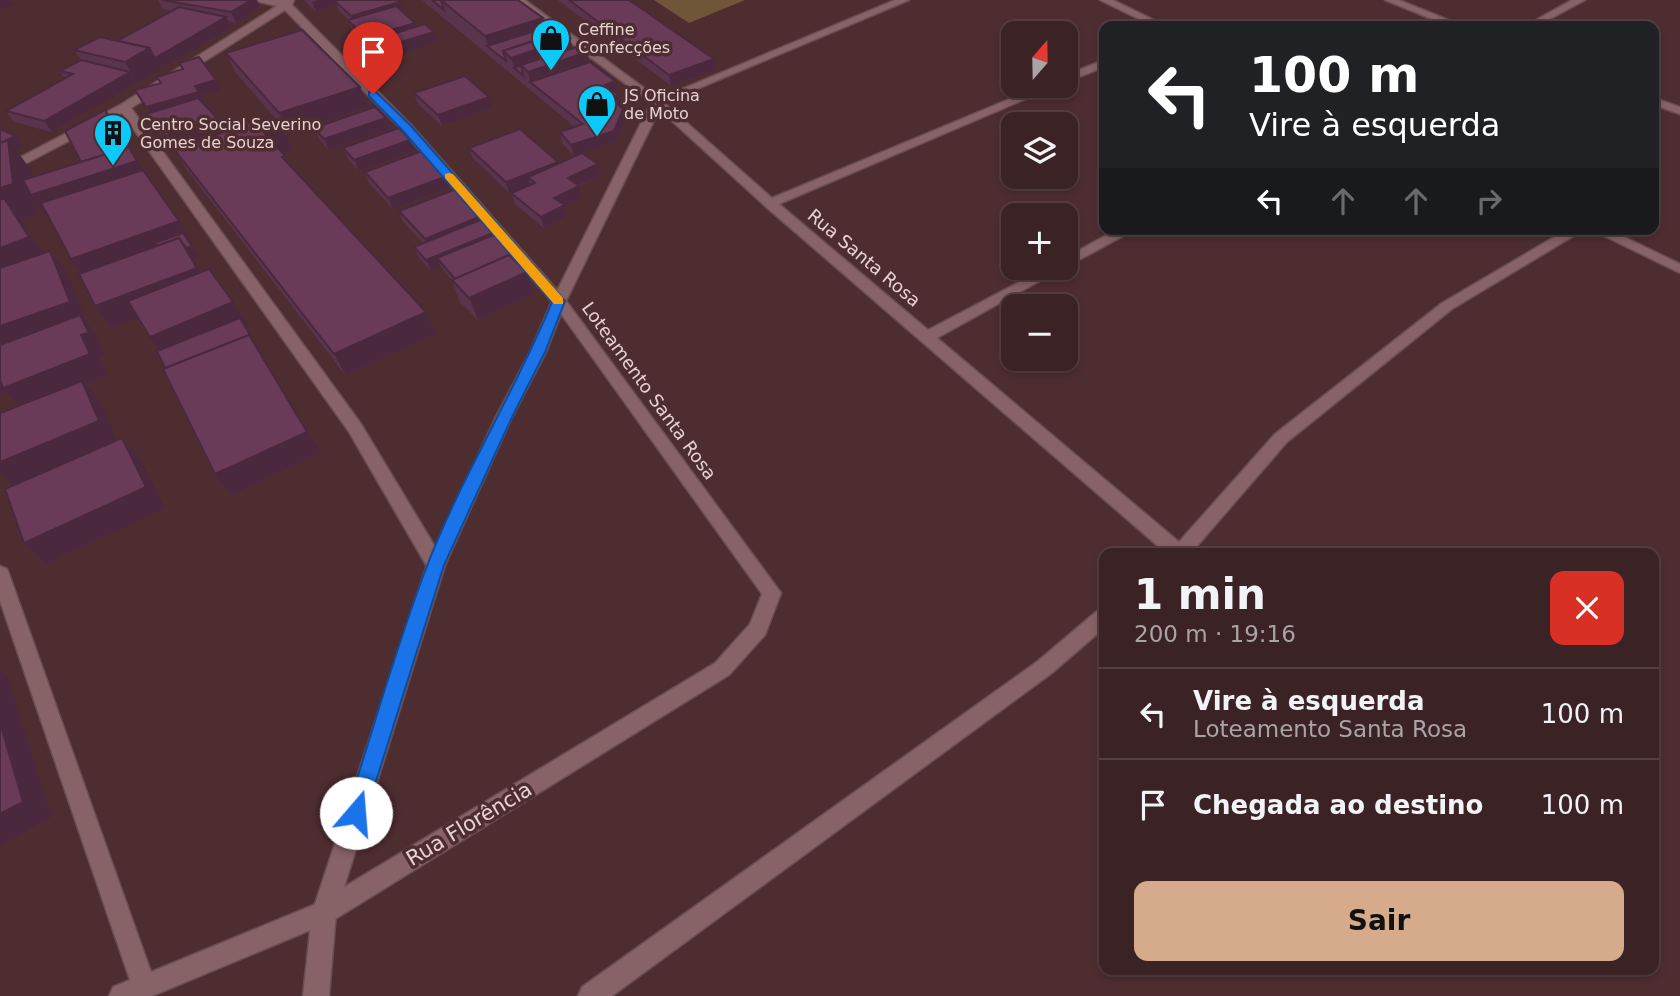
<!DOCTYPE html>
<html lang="pt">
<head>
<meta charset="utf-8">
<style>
	:root { --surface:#3a2225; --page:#452f32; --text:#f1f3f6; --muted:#aba4a7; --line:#543f42; --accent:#d6ab8b }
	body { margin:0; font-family:"DejaVu Sans",sans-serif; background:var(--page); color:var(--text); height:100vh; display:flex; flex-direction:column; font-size:26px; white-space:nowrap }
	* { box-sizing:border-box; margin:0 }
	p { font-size:23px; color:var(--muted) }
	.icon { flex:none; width:38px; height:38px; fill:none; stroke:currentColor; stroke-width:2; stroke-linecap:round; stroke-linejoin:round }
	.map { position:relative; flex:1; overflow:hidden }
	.sheet { position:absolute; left:1099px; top:548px; width:560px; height:427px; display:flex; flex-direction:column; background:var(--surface); border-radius:14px; box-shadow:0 4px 10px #0003,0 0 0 2px var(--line) }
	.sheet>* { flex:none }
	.guide { position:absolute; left:1099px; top:21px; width:560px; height:214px; border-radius:14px; box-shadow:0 4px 10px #0003,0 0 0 2px var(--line); background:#202124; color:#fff; overflow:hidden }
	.needle { width:46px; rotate:20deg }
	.fabs { position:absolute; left:1001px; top:21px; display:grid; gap:14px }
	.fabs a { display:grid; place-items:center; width:77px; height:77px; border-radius:14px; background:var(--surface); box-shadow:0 4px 10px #0003,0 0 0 2px var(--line); font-size:35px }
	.pin { position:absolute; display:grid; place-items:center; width:60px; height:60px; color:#fff; margin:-72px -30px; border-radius:50% 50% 50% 0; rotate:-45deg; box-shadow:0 0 7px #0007 }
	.pin .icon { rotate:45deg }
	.me { position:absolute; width:77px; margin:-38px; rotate:18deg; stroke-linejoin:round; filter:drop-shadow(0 0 5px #0008) }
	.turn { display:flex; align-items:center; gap:24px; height:147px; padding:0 35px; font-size:32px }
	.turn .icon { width:91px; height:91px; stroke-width:2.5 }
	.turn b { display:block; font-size:49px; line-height:60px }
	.lanes { display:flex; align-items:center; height:66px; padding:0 35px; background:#0003; justify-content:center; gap:35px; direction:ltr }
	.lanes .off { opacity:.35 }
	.round { display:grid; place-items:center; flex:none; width:74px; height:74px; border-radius:14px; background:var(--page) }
	.headline { display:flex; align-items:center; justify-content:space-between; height:119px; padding:0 35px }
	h1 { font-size:42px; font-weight:600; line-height:52px }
	.button { display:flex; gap:14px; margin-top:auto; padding:14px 35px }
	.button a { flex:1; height:80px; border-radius:14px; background:var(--accent); color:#111; font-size:28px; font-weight:600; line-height:80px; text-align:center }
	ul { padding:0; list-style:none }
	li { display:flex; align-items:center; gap:21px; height:91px; padding:0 35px; border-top:2px solid var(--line) }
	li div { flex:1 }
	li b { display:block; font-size:26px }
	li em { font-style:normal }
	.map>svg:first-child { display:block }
	.green { fill:#705638 }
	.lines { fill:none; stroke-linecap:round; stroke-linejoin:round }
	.minor-casing { stroke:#684d51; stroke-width:3 }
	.tertiary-casing { stroke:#684d51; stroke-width:3 }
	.secondary-casing { stroke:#684d51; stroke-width:3 }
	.minor { fill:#876266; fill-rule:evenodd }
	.tertiary { fill:#876266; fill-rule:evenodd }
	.secondary { fill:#876266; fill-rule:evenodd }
	.wall { fill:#5a334d }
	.shaded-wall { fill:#4a293e }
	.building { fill:#693b59; stroke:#4a293e; stroke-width:2 }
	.route { fill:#1a73e8; stroke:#114b97; stroke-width:2 }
	.slow { fill:#f59e0b }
	.labels { text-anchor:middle; stroke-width:7; stroke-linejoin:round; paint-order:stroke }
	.far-poi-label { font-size:16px; fill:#e7d1d3; stroke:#4e2d31; text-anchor:start }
	.street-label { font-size:18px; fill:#e7d1d3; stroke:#4e2d31 }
	.near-street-label { font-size:21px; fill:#e7d1d3; stroke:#4e2d31 }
</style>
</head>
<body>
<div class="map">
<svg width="1680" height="996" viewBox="0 0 1680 996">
	<rect width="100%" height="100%" fill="#4e2d31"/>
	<polygon class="green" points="654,0 745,0 689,23"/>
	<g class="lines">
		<defs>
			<g id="minor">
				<polygon points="251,0 294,0 292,5 411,125 564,298 781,593 765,635 729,675 332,921 152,996 109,996 113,987 130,980 0,601 0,566 7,569 9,574 151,972 316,904 715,663 750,624 762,594 554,304 403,131 285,10 131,108 361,424 443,560 445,565 443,570 436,573 429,570 349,432 122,113 0,177 0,168 120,105 277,6"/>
				<polygon points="1100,0 1113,0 1166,26 1153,26"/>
				<polygon points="1572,0 1585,0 1537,26 1525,26"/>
				<polygon points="1104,60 1104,67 1066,82 1066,75"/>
				<polygon points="1041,86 1056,86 779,204 928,330 1046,268 1063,268 937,338 1179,542 1275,434 1442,303 1568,229 1585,229 1452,309 1287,442 1191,553 1166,553 765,206 651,102 661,100 772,198"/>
				<polygon points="1118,229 1136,229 1066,267 1066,257"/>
				<polygon points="1590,229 1608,229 1680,264 1680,273"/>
				<polygon points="1104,609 1104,628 1052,673 612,996 578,996 582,987 1038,661 1097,611"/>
			</g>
			<g id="tertiary">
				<polygon points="895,0 909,0 661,104 651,102"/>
				<polygon points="1385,0 1399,0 1463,26 1449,26"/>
				<polygon points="1654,98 1680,107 1680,114 1654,105"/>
				<polygon points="324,901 332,905 336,913 329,996 303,996 312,913 316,905"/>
			</g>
			<polygon id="secondary" points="514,0 525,0 663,102 566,301 546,352 512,417 445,565 336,913 332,921 324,925 316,921 312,913 427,565 496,417 530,352 552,301 651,103"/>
		</defs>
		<use href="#minor" class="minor-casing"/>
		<use href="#tertiary" class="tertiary-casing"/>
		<use href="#secondary" class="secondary-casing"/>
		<use href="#minor" class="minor"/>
		<use href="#tertiary" class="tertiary"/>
		<use href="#secondary" class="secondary"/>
	</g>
	<g class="wall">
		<polygon points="158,0 257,0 260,8 236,23 229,21 232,27 52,132 14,122 6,111 65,79 60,71 81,60 74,50 117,41 172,11 163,9"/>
		<polygon points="304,0 398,0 404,12 403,12 416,27 438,42 385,59 377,51 375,46 369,48 352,30 348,20 349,20 339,11 337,5 316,12"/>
		<polygon points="422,0 518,0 543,18 545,28 554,34 570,38 573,48 615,81 617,92 616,92 621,106 619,106 623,109 625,120 616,142 582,153 598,164 600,175 578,186 582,198 565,205 567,216 544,228 515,204 511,193 523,188 509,193 473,158 469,148 558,162 558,164 582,154 574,156 562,143 560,132 575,127"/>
		<polygon points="558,0 629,0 714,59 715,70 671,86"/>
		<polygon points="226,53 360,87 368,107 289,134 236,73"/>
		<polygon points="179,63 216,80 222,90 202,96 205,102 203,103 217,118 223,129 171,147 153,125 147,114 150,113 135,90 160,83 183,70"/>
		<polygon points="414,93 489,97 492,108 442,126 418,104"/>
		<polygon points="386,118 390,129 329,150 319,139 314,128"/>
		<polygon points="282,128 293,149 282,153 290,166 435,334 346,376 187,170 174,149"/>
		<polygon points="343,148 415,151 359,171 348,159"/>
		<polygon points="365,172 447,176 451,187 393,209 369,183"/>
		<polygon points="399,211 485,218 499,233 525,258 529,270 526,271 534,294 478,320 460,302 452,281 441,267 431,271 419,258 414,247 423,243 403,222"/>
	</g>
	<g class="shaded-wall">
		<polygon points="0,0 11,0 15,5 0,10"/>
		<polygon points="251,0 257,0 260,8 236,23 231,12"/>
		<polygon points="318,0 350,0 335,1 337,5 316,12 312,2"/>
		<polygon points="400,2 404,12 355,26 351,16"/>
		<polygon points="226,17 232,27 137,83 125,62 149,48"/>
		<polygon points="543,18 547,38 488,46 485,36"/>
		<polygon points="415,23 418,33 373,40 375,46 369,48 365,38"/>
		<polygon points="434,32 438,42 385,59 381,48"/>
		<polygon points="570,38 574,56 587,52 592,72 530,82 528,72 522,67 521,67 526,86 523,75 515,69 511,58"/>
		<polygon points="714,59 715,70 671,86 669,75"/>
		<polygon points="130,72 137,83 52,132 44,121"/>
		<polygon points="216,80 222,90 202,96 205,102 153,118 146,107 195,86"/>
		<polygon points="615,81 617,92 607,95 605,85"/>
		<polygon points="360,87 368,107 289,134 279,113"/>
		<polygon points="619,95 621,106 612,109 610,98"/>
		<polygon points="489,97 492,108 442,126 438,115"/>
		<polygon points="623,109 625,120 616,142 574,156 571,145"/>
		<polygon points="217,118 223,129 171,147 165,136"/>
		<polygon points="386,118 390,129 329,150 324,139"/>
		<polygon points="282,128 293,149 276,155 265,134"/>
		<polygon points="16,136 24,147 17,151 31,170 34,194 129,147 157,191 54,226 35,201 37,214 21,220 47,259 0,277 0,188 8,140"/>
		<polygon points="410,140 415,151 359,171 354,160"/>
		<polygon points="558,162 561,173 528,177 530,185 509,193 506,182"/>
		<polygon points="598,164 600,175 570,189 568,178"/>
		<polygon points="447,176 451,187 393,209 388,198"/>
		<polygon points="579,186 582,198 565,205 567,216 544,228 541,217 554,198"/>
		<polygon points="484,215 488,227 430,251 425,239"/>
		<polygon points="179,221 193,243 184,246 192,246 200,257 193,260 212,290 112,328 95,306 87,281 71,259"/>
		<polygon points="498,231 501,242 437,258 441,267 431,271 426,260"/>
		<polygon points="50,251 67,273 87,323 98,337 106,355 99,357 108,376 86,385 101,402 118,443 14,487 0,473 0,462 24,410 7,393 0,396 0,326"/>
		<polygon points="525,258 529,270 466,296 461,285"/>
		<polygon points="527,272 534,294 478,320 469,298"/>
		<polygon points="233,302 247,324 244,325 321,453 232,495 215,474 166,359 150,337"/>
		<polygon points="426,312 435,334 346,376 334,354"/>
		<polygon points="122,438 141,460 165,508 47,564 24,543"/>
		<polygon points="0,670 7,675 51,817 0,846"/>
	</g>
	<g class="building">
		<polygon points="162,0 251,0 231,12"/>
		<polygon points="337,0 398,0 400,2 351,16 335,1"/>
		<polygon points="432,0 443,0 441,0 444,10"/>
		<polygon points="441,0 518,0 543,18 485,36"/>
		<polygon points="569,0 629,0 714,59 669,75"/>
		<polygon points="396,6 415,23 365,38 348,20"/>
		<polygon points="179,7 226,17 155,58 149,48 117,41"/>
		<polygon points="425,24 434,32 381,48 373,40"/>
		<polygon points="545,28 554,34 503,51 506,61 487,46"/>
		<polygon points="302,30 360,87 279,113 226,53"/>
		<polygon points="561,32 570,38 511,58 503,51"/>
		<polygon points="100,37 149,48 125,62 74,50"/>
		<polygon points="580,46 587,52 528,72 521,65"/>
		<polygon points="199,57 216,80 195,86 199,92 146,107 135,90 161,83 157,77 183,69 179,63"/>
		<polygon points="81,60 130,72 44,121 6,111 73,74 60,71"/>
		<polygon points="590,62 615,81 605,85 619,95 610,98 623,109 614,131 571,145 560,132 583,124 530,82"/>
		<polygon points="521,65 523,75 514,68"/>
		<polygon points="465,76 489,97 438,115 414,93"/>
		<polygon points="198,98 217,118 165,136 147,114"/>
		<polygon points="375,107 386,118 324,139 314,128"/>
		<polygon points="105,110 129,147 81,162 65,131"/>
		<polygon points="271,116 282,128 265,134 285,156 282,157 426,312 334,354 174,149"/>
		<polygon points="399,128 410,140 354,160 343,148"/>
		<polygon points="0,129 16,136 0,143"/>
		<polygon points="520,129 558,162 506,182 469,148"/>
		<polygon points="8,140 13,184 0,188 0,143"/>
		<polygon points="129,147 137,161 31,195 23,180"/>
		<polygon points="422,151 447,176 388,198 365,172"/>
		<polygon points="582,153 598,164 568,178 579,186 554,198 565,205 541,217 511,193 535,183 528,177"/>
		<polygon points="143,170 179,221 71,259 41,203"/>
		<polygon points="456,189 484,215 425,239 399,211"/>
		<polygon points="4,198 29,237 0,248 0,200"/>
		<polygon points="485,218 498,231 426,260 414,247"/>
		<polygon points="501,232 525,258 517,262 509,255 455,279 437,258"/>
		<polygon points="183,233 192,246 186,248 179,238 157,246 155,243"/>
		<polygon points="179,238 197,268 95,306 79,274"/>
		<polygon points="50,251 70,302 0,326 0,268"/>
		<polygon points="509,255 527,272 469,298 452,280"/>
		<polygon points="209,269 233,302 150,337 128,301"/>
		<polygon points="80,315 89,333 81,335 90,354 3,388 0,380 0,345"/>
		<polygon points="240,318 256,345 249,335 165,368 157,351"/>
		<polygon points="249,335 307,432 215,474 163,369"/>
		<polygon points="82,381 99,421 0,462 0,413"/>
		<polygon points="122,438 146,487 24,543 5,489"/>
		<polygon points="0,723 23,802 0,814"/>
	</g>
	<path class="route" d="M369 92H376L411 126 565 301 545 352 512 417 444 565 366 813 363 820 356 823 349 820 346 813C373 731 396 646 427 566 462 475 515 392 552 302L403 131 369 96Z"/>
	<polygon class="slow" points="449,173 453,174 563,298 563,304 554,304 445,178 445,174"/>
	<defs>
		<symbol id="shop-pin" viewBox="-11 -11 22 30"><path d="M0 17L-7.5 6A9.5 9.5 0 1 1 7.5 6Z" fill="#0bcafa" stroke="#4e2d31"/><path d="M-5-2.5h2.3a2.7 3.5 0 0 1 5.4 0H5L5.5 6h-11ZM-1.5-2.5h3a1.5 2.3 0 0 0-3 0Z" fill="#111"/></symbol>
		<symbol id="building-pin" viewBox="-11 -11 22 30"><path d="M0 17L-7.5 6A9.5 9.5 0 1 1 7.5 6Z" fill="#0bcafa" stroke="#4e2d31"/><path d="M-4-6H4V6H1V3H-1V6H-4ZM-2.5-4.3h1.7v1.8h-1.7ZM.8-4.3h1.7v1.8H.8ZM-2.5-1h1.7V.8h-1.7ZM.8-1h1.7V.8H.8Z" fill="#111"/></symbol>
	</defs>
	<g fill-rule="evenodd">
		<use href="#shop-pin" x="529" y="16" width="44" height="60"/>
		<use href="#shop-pin" x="575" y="82" width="44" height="60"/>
		<use href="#building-pin" x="91" y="111" width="44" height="60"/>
	</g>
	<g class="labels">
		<g class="far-poi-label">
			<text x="578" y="35">Ceffine<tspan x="578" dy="18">Confecções</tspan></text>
			<text x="624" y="101">JS Oficina<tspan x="624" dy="18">de Moto</tspan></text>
			<text x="140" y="130">Centro Social Severino<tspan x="140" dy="18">Gomes de Souza</tspan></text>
		</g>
		<g class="street-label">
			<text transform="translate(864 258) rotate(40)" y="6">Rua Santa Rosa</text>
			<text transform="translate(649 391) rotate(54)" y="6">Loteamento Santa Rosa</text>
		</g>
		<g class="near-street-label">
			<text transform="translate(469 824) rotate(-31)" y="7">Rua Florência</text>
		</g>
	</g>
</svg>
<div class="fabs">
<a><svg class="needle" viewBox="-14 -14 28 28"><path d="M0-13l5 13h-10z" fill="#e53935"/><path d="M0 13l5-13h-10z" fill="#aba4a7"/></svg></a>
<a><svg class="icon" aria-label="layers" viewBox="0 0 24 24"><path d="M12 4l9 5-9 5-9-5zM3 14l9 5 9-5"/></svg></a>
<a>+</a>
<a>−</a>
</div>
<div class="pin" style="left:373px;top:94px;background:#d93025"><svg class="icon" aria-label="arrive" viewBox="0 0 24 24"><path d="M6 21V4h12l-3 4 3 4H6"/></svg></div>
<svg class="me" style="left:356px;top:813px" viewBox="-20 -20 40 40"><circle r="19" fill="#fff"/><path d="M0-13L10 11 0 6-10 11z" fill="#1a73e8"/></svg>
<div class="guide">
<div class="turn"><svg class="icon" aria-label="left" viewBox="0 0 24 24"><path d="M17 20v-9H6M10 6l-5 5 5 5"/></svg><div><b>100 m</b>Vire à esquerda</div></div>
<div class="lanes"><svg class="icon" aria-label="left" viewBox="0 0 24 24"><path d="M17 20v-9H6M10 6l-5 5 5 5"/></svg><svg class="icon off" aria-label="ahead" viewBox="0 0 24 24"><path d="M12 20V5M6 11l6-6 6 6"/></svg><svg class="icon off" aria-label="ahead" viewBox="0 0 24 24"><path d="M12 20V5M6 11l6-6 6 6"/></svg><svg class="icon off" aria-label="right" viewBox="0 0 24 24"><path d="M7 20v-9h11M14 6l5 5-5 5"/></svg></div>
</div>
<section class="sheet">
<div class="headline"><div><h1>1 min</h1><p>200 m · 19:16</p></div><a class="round" style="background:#d93025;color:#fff"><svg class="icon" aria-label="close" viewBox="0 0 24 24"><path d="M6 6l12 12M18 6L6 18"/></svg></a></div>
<ul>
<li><svg class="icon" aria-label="left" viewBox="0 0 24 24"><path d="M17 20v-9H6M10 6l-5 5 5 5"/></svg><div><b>Vire à esquerda</b><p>Loteamento Santa Rosa</p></div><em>100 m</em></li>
<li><svg class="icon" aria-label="arrive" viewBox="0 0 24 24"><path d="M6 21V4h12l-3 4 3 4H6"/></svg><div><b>Chegada ao destino</b></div><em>100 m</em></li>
</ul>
<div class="button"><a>Sair</a></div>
</section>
</div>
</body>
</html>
